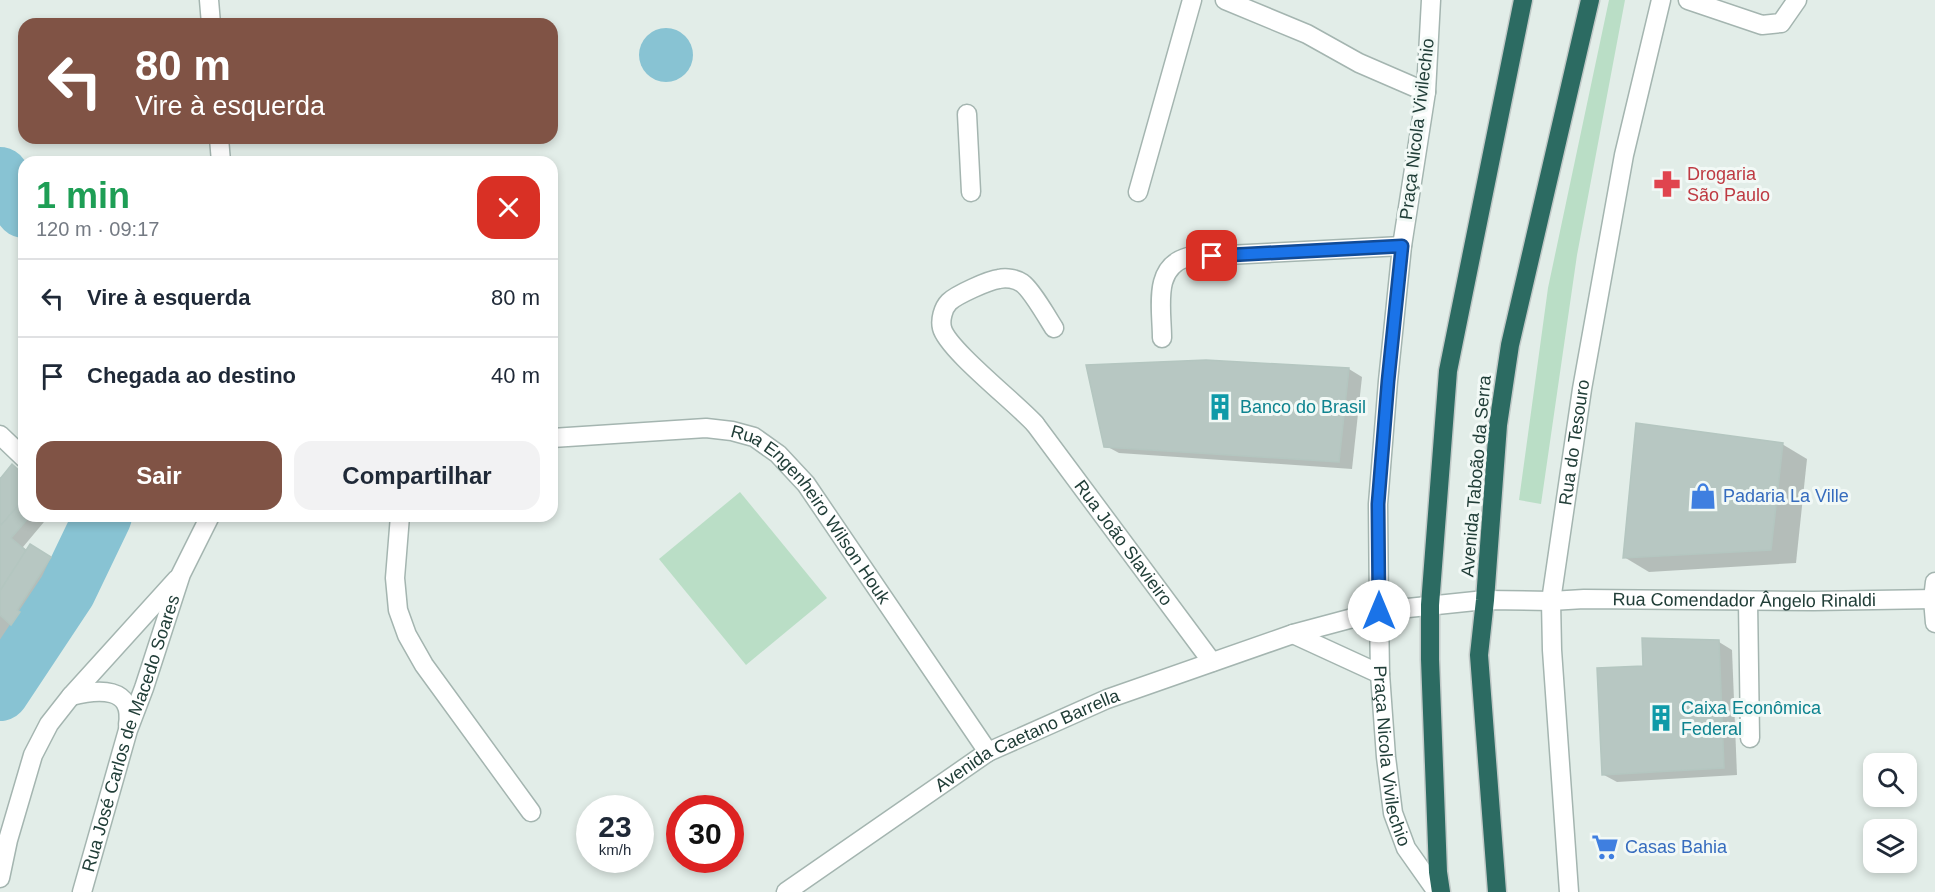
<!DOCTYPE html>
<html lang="pt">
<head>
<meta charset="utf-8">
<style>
	:root { --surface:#fff; --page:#f2f2f3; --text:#1f2937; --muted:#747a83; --line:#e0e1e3; --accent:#805345 }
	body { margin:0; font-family:Helvetica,sans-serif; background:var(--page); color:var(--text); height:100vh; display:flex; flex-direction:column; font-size:22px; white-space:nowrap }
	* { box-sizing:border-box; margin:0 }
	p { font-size:20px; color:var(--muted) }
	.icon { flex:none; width:33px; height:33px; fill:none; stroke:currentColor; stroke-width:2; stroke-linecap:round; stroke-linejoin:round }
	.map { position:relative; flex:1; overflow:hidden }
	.details { position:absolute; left:18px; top:156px; width:540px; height:366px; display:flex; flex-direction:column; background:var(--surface); border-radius:18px; box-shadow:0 3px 9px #0003 }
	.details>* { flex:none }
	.guide { position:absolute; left:18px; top:18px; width:540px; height:126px; border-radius:18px; box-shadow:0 3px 9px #0003; background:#805345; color:#fff; overflow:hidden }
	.buttons { position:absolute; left:1863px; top:753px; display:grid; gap:12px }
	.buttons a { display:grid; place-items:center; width:54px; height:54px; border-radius:12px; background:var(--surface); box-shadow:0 3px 9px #0003; font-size:30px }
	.speed { position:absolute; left:576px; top:795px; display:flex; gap:12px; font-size:30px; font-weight:700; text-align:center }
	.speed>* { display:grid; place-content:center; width:78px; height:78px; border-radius:50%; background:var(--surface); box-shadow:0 3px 9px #0003; line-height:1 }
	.speed small { font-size:15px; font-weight:400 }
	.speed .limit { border:9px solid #d22; background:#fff; color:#111 }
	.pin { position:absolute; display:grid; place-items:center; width:51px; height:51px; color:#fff; margin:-26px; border-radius:12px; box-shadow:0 3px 9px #0006 }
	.me { position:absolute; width:66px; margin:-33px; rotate:0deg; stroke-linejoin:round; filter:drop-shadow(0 0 4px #0008) }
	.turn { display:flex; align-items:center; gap:21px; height:126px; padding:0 18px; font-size:27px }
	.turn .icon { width:78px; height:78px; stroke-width:2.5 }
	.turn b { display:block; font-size:42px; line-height:51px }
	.round { display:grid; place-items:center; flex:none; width:63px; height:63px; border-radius:18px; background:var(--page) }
	.headline { display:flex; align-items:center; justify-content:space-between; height:102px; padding:0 18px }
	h1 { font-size:36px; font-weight:700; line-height:45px; color:#1e9e55 }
	.button { display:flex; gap:12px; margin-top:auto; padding:12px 18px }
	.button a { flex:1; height:69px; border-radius:18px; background:var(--accent); color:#fff; font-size:24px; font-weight:700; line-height:69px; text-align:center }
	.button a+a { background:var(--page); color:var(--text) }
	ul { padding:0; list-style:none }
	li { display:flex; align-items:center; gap:18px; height:78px; padding:0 18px; border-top:2px solid var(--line) }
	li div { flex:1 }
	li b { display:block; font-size:22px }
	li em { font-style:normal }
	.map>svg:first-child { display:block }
	.grass { fill:#badec6 }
	.water { fill:#88c3d3 }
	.shadow { fill:#0003 }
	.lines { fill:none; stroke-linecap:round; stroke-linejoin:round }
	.river { stroke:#88c3d3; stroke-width:58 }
	.building { fill:#b7c7c2; stroke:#b4c6c0; stroke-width:1.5 }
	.service-casing { stroke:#a4b5b0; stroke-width:21 }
	.minor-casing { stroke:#a4b5b0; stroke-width:21 }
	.tertiary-casing { stroke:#a4b5b0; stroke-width:21 }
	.motorway-casing { stroke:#c1c9c7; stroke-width:21 }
	.service { stroke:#fff; stroke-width:18 }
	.minor { stroke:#fff; stroke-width:18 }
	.tertiary { stroke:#fff; stroke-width:18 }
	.motorway { stroke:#2c6b62; stroke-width:18 }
	.route-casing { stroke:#114b97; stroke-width:15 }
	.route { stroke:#1a73e8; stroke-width:10 }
	.labels { text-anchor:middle; stroke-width:6; stroke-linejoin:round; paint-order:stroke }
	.street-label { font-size:18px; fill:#213e38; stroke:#f2f9f6 }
	.health-label { font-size:18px; fill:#be3a42; stroke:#f2f9f6; text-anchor:start }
	.culture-label { font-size:18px; fill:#0d838f; stroke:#f2f9f6; text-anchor:start }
	.shop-label { font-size:18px; fill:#366cbe; stroke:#f2f9f6; text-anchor:start }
</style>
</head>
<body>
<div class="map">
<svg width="1935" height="892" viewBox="0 0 1935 892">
	<rect width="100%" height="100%" fill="#e2ede8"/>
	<g class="grass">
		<polygon points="1609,0 1625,0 1577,255 1541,504 1519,500 1548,288"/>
		<polygon points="740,492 827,598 746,665 659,559"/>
	</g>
	<circle class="water" cx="666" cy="55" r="27"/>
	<g class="shadow">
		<polygon points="1206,361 1349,369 1362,377 1352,469 1119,453 1106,446"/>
		<polygon points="1782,444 1807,459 1796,563 1649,572 1624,557"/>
		<polygon points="13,466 24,473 24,516 49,516 23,547 28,551 44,553 64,566 30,618 33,621 25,632 23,630 0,656 0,477 2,479"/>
		<polygon points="1719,642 1732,650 1737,775 1617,782 1604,775 1644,667"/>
	</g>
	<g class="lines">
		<g class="river">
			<polyline points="0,176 24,209"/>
			<polyline points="0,692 67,591 103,516"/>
		</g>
	</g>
	<g class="building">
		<polygon points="1206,360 1349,368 1339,462 1104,447 1086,365"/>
		<polygon points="1636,423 1783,443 1771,550 1623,558"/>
		<polygon points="12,464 24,475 24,499 2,525 0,523 0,479"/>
		<polygon points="24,499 24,516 30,516 11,538 26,551 0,591 0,526"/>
		<polygon points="30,544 51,557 17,610 20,612 11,625 0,615 0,591"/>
		<polygon points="1642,638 1719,640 1724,768 1602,775 1597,668 1643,666"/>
	</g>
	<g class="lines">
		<defs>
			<g id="service">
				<polyline points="1688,0 1762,25 1781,23 1797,0"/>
				<polyline points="967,114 971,192"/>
				<polyline points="1138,192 1192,0"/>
				<path d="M1162 338C1162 308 1152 267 1188 257L1402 246"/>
				<path d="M1035 424C1016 403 947 349 942 328 940 320 943 308 949 302 956 295 989 280 999 279 1006 277 1016 279 1022 283 1031 289 1047 317 1054 328"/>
				<polyline points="1748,601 1750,738"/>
			</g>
			<g id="minor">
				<polyline points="1225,0 1307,34 1359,63 1426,92"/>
				<path id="s1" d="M1431 0 1426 92 1402 246 1388 381 1378 504 1379 611 1380 674 1386 757 1393 813 1406 848 1437 892"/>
				<path id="s2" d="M1035 424 1212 662"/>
				<polyline points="0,435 24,458"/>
				<path id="s3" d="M552 438 706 428 732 431 754 437 778 454 806 484 988 752"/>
				<polyline points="400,516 395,578 398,610 407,635 424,665 531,812"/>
				<polyline points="1935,582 1933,599 1935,623"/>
				<polyline points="1293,634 1380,674"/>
				<path id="s4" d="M786 892 988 752 1107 699 1293 634 1379 611 1485 600 1551 601 1584 599 1813 601 1935 599"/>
			</g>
			<g id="tertiary">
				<polyline points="209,0 211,24"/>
				<polyline points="219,138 221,162"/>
				<path d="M71 696C98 689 134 686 128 725"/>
				<polyline points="0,878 8,840 33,755 49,724 71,696 177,579"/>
				<path id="s5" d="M82 892 128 730 144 688 181 574 210 516"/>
				<path id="s6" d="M1569 892 1552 650 1551 601 1582 389 1624 155 1661 0"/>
			</g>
			<g id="motorway">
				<polyline points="1441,892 1438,872 1430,659 1430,605 1448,371 1523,0"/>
				<polyline points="1497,892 1479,655 1485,600 1498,425 1510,345 1590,0"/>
			</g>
		</defs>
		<use href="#service" class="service-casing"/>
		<use href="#minor" class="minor-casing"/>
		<use href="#tertiary" class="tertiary-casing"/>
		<use href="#motorway" class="motorway-casing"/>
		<use href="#service" class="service"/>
		<use href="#minor" class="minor"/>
		<use href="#tertiary" class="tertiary"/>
		<use href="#motorway" class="motorway"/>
	</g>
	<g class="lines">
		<defs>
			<polyline id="route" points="1212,256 1402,246 1388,381 1378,504 1379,611"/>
		</defs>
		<use href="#route" class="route-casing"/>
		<use href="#route" class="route"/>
	</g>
	<defs>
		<symbol id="pharmacy-bare" viewBox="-9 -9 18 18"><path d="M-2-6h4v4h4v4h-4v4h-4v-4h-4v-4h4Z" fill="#e0444e" stroke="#f2f9f6" stroke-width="2.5" paint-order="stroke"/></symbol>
		<symbol id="building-bare" viewBox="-9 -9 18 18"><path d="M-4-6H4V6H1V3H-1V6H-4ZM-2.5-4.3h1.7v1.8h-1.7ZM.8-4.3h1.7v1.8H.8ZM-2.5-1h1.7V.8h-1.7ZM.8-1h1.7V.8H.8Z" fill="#0f9aa8" stroke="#f2f9f6" stroke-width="2.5" paint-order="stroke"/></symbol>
		<symbol id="shop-bare" viewBox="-9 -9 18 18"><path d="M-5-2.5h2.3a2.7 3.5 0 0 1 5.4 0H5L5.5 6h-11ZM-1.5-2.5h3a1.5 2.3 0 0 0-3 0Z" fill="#3f7fe0" stroke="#f2f9f6" stroke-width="2.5" paint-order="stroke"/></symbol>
		<symbol id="supermarket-bare" viewBox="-9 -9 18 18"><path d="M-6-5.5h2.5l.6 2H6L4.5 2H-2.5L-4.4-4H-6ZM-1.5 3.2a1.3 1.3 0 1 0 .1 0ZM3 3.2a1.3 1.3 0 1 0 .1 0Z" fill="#3f7fe0" stroke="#f2f9f6" stroke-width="2.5" paint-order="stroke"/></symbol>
	</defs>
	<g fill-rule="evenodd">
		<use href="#pharmacy-bare" x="1648" y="165" width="38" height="38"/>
		<use href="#building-bare" x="1201" y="388" width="38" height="38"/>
		<use href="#shop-bare" x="1684" y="477" width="38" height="38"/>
		<use href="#building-bare" x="1642" y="699" width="38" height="38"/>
		<use href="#supermarket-bare" x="1586" y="828" width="38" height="38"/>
	</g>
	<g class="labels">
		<g class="street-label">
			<text transform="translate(1417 129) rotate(-83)" y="6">Praça Nicola Vivilechio</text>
			<text dy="6" stroke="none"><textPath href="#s6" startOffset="452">Rua do Tesouro</textPath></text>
			<text transform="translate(1476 476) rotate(-85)" y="6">Avenida Taboão da Serra</text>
			<text dy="6" stroke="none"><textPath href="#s3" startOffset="298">Rua Engenheiro Wilson Houk</textPath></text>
			<text dy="6" stroke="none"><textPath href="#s2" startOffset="148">Rua João Slavieiro</textPath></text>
			<text dy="6" stroke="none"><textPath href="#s4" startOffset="1028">Rua Comendador Ângelo Rinaldi</textPath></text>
			<text dy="6" stroke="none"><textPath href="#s5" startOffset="166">Rua José Carlos de Macedo Soares</textPath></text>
			<text dy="6" stroke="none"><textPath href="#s4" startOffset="286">Avenida Caetano Barrella</textPath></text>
			<text dy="6" stroke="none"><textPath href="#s1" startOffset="760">Praça Nicola Vivilechio</textPath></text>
		</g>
		<g class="health-label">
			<text x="1687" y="180">Drogaria<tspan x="1687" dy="21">São Paulo</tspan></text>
		</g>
		<g class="culture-label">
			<text x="1240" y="413">Banco do Brasil</text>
			<text x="1681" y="714">Caixa Econômica<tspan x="1681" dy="21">Federal</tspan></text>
		</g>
		<g class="shop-label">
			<text x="1723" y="502">Padaria La Ville</text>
			<text x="1625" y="853">Casas Bahia</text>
		</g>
	</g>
</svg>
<div class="buttons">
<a><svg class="icon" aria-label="search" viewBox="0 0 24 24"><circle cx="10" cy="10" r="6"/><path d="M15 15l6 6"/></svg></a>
<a><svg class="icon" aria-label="layers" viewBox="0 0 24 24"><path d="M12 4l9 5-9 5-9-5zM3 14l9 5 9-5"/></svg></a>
</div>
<div class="speed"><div>23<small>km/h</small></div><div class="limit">30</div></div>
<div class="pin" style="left:1212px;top:256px;background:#d93025"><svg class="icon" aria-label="arrive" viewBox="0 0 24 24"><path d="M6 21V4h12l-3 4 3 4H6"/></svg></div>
<svg class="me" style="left:1379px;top:611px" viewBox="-20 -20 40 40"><circle r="19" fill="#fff"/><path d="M0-13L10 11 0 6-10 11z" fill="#1a73e8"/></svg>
<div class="guide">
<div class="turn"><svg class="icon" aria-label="left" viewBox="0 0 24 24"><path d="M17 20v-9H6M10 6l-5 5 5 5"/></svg><div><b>80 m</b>Vire à esquerda</div></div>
</div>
<section class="details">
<div class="headline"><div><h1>1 min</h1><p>120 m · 09:17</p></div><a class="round" style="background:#d93025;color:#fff"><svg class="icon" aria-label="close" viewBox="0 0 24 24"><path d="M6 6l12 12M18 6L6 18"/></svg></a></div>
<ul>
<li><svg class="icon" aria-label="left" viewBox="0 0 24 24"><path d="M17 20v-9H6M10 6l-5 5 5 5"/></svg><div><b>Vire à esquerda</b></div><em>80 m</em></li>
<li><svg class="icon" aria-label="arrive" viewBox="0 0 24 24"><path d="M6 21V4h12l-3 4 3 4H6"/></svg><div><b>Chegada ao destino</b></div><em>40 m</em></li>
</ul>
<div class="button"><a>Sair</a><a>Compartilhar</a></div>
</section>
</div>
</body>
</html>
